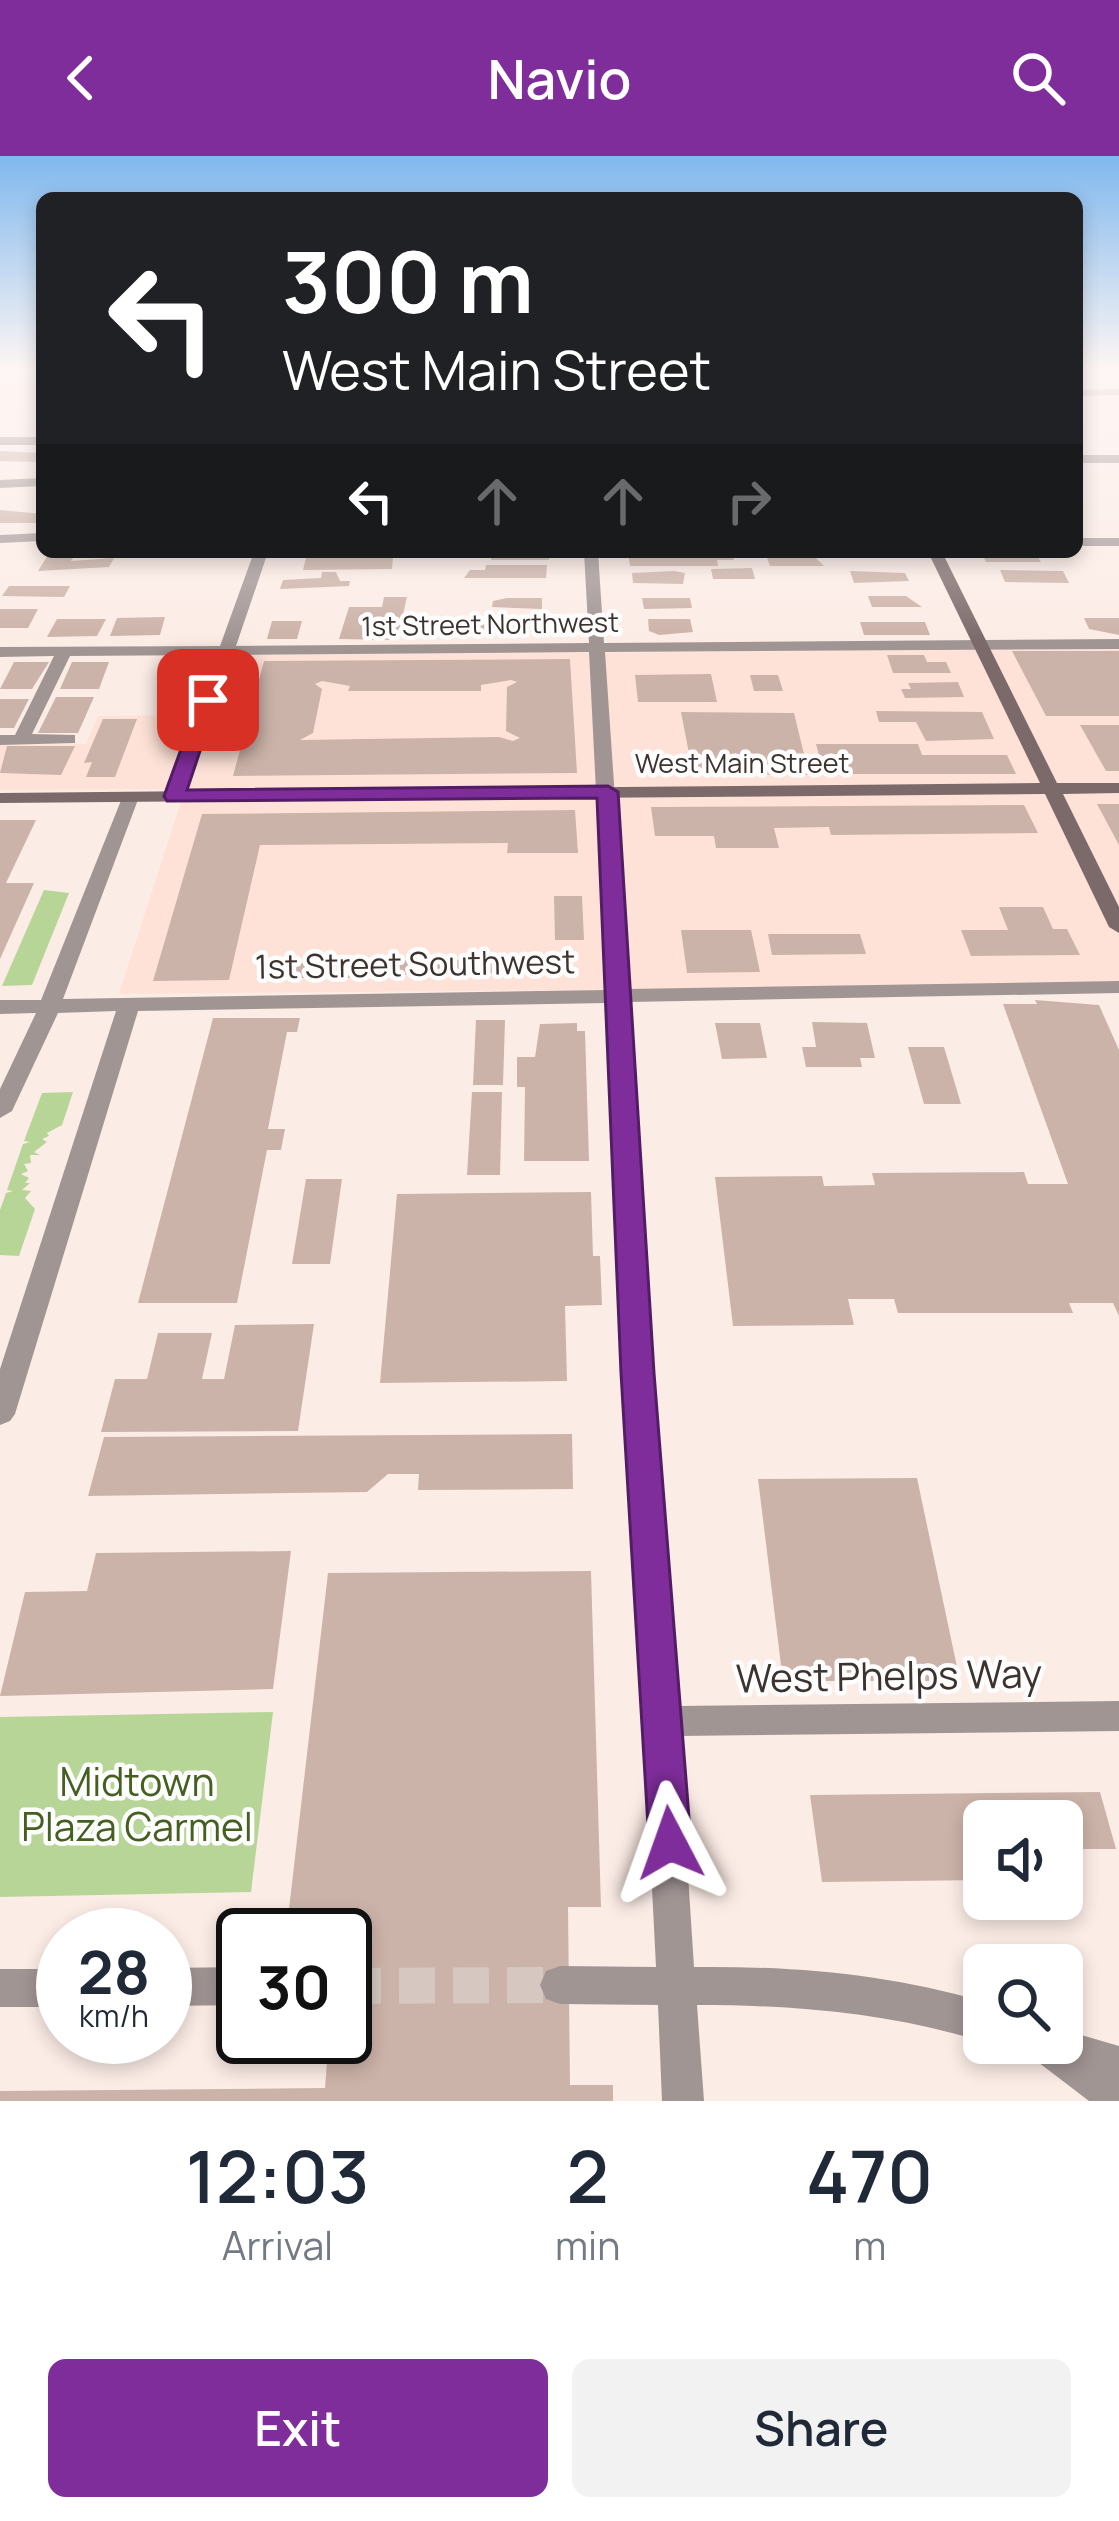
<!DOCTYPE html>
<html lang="en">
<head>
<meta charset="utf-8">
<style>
	:root { --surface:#fff; --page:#f2f2f3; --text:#1f2937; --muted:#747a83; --accent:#802d9c }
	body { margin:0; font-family:Manrope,sans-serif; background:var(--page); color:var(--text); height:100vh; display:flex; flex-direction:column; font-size:45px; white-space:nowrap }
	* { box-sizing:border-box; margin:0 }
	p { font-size:39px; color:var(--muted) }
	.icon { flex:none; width:66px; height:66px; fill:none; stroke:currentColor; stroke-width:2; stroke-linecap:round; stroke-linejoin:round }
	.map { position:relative; height:1945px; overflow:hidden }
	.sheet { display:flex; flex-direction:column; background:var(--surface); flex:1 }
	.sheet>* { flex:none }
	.guide { position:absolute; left:36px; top:36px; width:1047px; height:366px; border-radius:18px; box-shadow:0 6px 18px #0003; background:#202124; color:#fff; overflow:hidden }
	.tools { position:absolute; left:963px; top:1644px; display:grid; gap:24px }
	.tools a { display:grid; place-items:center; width:120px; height:120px; border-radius:18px; background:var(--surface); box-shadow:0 6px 18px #0003; font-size:60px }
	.speed { position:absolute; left:36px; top:1752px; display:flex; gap:24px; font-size:60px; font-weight:700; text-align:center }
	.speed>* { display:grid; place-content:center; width:156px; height:156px; border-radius:50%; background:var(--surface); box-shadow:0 6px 18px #0003; line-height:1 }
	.speed small { font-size:30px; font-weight:400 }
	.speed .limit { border:6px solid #111; border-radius:18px; background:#fff; color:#111 }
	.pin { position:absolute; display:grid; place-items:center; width:102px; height:102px; color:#fff; margin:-51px; border-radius:24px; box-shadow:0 6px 18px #0006 }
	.me { position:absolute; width:132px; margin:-66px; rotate:356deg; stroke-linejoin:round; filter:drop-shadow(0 0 9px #0008) }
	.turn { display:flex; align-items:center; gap:42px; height:252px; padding:0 48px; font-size:54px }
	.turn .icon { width:156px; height:156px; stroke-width:2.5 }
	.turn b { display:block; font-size:84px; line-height:102px }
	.lanes { display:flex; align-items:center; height:114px; padding:0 48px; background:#0003; justify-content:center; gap:60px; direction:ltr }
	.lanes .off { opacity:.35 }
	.eta { display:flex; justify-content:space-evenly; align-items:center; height:204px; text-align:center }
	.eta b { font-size:72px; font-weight:600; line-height:84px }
	.cta { display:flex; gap:24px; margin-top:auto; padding:24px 48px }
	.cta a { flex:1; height:138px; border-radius:18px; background:var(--accent); color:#fff; font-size:48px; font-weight:600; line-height:138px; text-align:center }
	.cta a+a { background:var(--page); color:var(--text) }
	header { display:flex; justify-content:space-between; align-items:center; height:156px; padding:0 48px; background:var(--accent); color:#fff; font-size:54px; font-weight:600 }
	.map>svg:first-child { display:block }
	.built { fill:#fee2d7 }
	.green { fill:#b8d598 }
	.building { fill:#ccb3a9; fill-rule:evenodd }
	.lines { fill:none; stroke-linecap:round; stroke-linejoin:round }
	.minor-tunnel { stroke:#d6c7c1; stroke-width:36; stroke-dasharray:36 18; stroke-linecap:butt }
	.minor { fill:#a19594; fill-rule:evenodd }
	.secondary { fill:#7b6a69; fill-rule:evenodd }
	.route { fill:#802d9c; stroke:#531d65; stroke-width:3 }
	.labels { text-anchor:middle; stroke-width:9; stroke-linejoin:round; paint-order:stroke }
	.far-street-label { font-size:27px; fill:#3c322e; stroke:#fdfdfd }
	.street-label { font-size:33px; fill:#3c322e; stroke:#fdfdfd }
	.near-street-label { font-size:39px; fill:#3c322e; stroke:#fdfdfd }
	.near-park-label { font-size:39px; fill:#455f20; stroke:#fdfdfd }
</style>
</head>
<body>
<header><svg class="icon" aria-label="back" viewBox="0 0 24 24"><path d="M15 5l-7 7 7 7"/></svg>Navio<svg class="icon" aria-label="search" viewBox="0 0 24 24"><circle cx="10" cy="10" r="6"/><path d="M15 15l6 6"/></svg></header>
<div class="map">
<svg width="1119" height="1945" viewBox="0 0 1119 1945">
	<rect width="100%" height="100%" fill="#fcece6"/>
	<polygon class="built" points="1119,493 1119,829 119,838 185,633 0,634 0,589 86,588 98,560 224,559 243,499"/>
	<g class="green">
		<polygon points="44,734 69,737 32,829 2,830"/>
		<polygon points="73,936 62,969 47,977 49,980 42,983 47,986 34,996 40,999 30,999 31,1007 24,1008 28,1015 21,1018 29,1022 25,1027 30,1027 22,1034 31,1035 25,1042 35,1053 19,1100 0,1099 0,1054 6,1037 13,1035 7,1034 23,988 30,986 24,985 42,937"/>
		<polygon points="273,1556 251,1736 0,1741 0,1561"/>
	</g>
	<g class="building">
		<polygon points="0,295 42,297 42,306 0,305"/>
		<polygon points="0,354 42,358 42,367 0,367"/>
		<polygon points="50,396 77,396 71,405 114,402 109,411 38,415"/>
		<polygon points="492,396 550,396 549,404 491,404"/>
		<polygon points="628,396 732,396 734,404 717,404 718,410 630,410"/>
		<polygon points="779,396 811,397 824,410 770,410 766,399"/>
		<polygon points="981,396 1035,396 1041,406 986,406"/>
		<polygon points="393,401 392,413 303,414 306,402"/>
		<polygon points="486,409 547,409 546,422 464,422 470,414 485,414"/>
		<polygon points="752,412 755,423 713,423 711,413"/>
		<polygon points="1000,414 1063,415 1069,427 1005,426"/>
		<polygon points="674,415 685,417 683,428 633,427 632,417"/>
		<polygon points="850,415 905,417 909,425 854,427"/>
		<polygon points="322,416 336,416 340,425 350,425 349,430 280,433 283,424 321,422"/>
		<polygon points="9,430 70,430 64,441 2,440"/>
		<polygon points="868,440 906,440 922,451 872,451"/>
		<polygon points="384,441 407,441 397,484 339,483 349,451 382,451"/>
		<polygon points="507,442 542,442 542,453 492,451 493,445"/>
		<polygon points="642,442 690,442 692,452 644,453"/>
		<polygon points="0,453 38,453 28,472 0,472"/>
		<polygon points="165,461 160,479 110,480 117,462"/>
		<polygon points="1084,462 1119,462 1119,479 1089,473"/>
		<polygon points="57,463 106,463 97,480 47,481"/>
		<polygon points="546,463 546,476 459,476 460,464"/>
		<polygon points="648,463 690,463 693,476 659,479 649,475"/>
		<polygon points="272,465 302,465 297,483 267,483"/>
		<polygon points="860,466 925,466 930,479 864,479"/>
		<polygon points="1012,495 1119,495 1119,560 1046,560"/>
		<polygon points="887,499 924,499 927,506 946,506 951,517 893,517"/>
		<path d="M570 503 577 617 233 620 264 505ZM511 524 517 526 507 531 506 575 520 582 513 585 499 581 300 584 313 577 322 533 315 528 322 525 350 530 348 535H481V529Z"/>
		<polygon points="14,506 49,506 32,533 0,533"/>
		<polygon points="72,506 109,506 99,533 60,533"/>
		<polygon points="711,518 717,546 638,546 635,519"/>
		<polygon points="750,519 778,519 783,535 754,535"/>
		<polygon points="958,526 964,541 905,542 901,533 911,533 908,527"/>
		<polygon points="56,541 94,541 78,577 38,577"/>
		<polygon points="0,543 29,543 14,572 0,572"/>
		<polygon points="876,555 982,556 994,583 926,585 916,566 879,566"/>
		<polygon points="681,556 794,557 809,619 693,618"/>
		<polygon points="103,563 137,563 115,621 86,621 92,606 84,607"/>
		<polygon points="1080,569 1119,569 1119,615 1106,615"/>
		<polygon points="816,588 918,588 922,599 1007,599 1016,618 824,618"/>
		<polygon points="7,590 75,590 61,619 0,617"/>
		<polygon points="1097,648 1119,648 1119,689"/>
		<polygon points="1024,649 1038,677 831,679 829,671 774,672 779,692 716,692 714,680 655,680 651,651"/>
		<polygon points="575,654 578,697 507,697 508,687 260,689 229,824 153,825 202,658"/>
		<polygon points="0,664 36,664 6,727 34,727 0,803"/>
		<polygon points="554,740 582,740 584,784 555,784"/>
		<polygon points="999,751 1043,751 1053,773 1067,773 1080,799 971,800 961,774 1008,774"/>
		<polygon points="681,774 751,774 760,816 687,817"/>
		<polygon points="768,778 860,778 866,798 772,799"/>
		<polygon points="465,804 465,818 373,819 375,805"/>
		<polygon points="491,805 570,805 570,818 490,817"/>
		<polygon points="289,807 364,807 361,822 285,822"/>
		<polygon points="1035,844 1099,849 1119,894 1119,1160 1113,1147 1069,1147 1073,1157 898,1157 894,1143 848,1143 854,1169 733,1170 715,1021 822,1020 824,1030 875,1029 872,1017 1024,1016 1028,1028 1068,1028 1003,848 1037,848"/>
		<polygon points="213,862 300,862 297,876 287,876 268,973 285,973 281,994 267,994 237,1147 138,1147"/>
		<polygon points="476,864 505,864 503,929 473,929"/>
		<polygon points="812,866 867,867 875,902 860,902 862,911 806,911 802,891 816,891"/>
		<polygon points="577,867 577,875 585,875 589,1005 524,1005 525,931 517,931 517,901 535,901 540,868"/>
		<polygon points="715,867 760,867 767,902 722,903"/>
		<polygon points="908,891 944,891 961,948 924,948"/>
		<polygon points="472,936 502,936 500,1019 467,1019"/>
		<polygon points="306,1023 342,1023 330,1108 292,1108"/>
		<polygon points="591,1036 593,1100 600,1100 602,1149 565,1150 567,1225 380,1227 397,1038"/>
		<polygon points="314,1168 298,1275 101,1276 115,1223 147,1223 158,1177 212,1177 202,1223 224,1223 235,1169"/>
		<polygon points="572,1278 573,1333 418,1334 419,1318 388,1318 367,1336 88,1340 104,1281"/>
		<polygon points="917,1322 960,1525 783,1525 758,1323"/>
		<polygon points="291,1395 273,1533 0,1540 25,1436 87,1435 96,1397"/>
		<polygon points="591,1415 601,1751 568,1751 570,1929 613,1929 613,1945 0,1945 0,1935 325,1932 329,1881 345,1881 341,1753 289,1753 328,1417"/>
		<polygon points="1100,1636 1116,1693 1062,1693 1062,1665 984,1665 984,1724 822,1726 810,1639"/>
	</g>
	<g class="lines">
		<polyline class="minor-tunnel" points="345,1830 560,1829"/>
		<g class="minor">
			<polygon points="1119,233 1119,239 1077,240 1077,234"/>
			<rect x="0" y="281" width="42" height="8"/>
			<rect x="1077" y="299" width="42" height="8"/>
			<polygon points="42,322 42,330 0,332 0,324"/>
			<polygon points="42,377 42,385 0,387 0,379"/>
			<rect x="1077" y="382" width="42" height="8"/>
			<path d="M254 396H268L236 490 589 487 584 396H598L604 487 1119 483V493L605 496 628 833 1119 825V837L629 846 677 1550 1119 1545V1575L679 1580 694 1811C794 1810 888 1818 984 1846V1886C889 1857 796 1849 697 1849L704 1945H662L658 1849 560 1848 546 1843 540 1829 546 1815 560 1810 656 1811 607 847 138 855 15 1258 10 1265 0 1269V1213L116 855 58 857 12 955 0 962V933L36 857 0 858V844H41L124 637 130 636 139 641 63 843 606 834 589 496 232 499 183 641 174 646 165 641 217 499 70 500 32 578 75 579V587L0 589V579H15L54 500 0 501V491L220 490Z"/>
			<polygon points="243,1811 243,1849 165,1850 165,1812"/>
			<rect x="0" y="1813" width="63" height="38"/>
			<polygon points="1064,1874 1119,1890 1119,1945 1089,1945 1034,1903 1029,1887 1062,1887"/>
		</g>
		<polygon class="secondary" points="928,396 942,396 1057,627 1119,627 1119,637 1063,638 1119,751 1119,777 1109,771 1045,638 0,647 0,637 1040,627"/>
	</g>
	<linearGradient id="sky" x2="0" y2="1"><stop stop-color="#80b8ee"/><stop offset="0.44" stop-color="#fef6f4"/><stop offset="1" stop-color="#fef6f4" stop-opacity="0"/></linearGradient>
	<rect width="1119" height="486" fill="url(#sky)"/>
	<polygon class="route" points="208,539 217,544 187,634 608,630 618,636 654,1217 691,1687 685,1700 670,1706 655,1700 649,1687 621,1217 597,642 167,645 164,640 199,544"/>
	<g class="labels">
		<g class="far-street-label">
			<text transform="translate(490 469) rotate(-1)" y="9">1st Street Northwest</text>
			<text x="742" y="617">West Main Street</text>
		</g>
		<g class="street-label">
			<text transform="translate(415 808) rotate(-1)" y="12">1st Street Southwest</text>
		</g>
		<g class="near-street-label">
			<text transform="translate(889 1520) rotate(-1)" y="14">West Phelps Way</text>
		</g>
		<g class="near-park-label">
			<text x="137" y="1640">Midtown<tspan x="137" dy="45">Plaza Carmel</tspan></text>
		</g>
	</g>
</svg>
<div class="tools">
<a><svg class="icon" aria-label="sound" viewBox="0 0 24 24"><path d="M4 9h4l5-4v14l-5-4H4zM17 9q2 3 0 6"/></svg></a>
<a><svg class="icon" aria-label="search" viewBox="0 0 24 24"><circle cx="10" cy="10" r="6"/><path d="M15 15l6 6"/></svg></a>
</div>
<div class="speed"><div>28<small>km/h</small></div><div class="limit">30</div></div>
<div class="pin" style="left:208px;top:544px;background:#d93025"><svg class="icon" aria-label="arrive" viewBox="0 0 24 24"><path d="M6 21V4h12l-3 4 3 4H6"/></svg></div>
<svg class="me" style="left:670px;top:1687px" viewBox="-20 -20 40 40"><path d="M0-17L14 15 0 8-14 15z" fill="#802d9c" stroke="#fff" stroke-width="4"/></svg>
<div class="guide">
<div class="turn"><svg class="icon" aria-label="left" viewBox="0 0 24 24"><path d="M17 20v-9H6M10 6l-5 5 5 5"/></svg><div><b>300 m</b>West Main Street</div></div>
<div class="lanes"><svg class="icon" aria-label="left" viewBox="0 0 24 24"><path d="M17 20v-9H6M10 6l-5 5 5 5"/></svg><svg class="icon off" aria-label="ahead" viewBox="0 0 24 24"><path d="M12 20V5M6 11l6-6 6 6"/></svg><svg class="icon off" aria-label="ahead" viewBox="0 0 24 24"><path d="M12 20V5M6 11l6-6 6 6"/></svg><svg class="icon off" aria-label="right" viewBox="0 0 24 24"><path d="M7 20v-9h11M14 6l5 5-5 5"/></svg></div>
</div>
</div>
<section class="sheet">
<div class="eta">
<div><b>12:03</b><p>Arrival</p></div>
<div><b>2</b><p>min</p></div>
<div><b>470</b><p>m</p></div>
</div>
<div class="cta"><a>Exit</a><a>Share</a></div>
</section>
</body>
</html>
